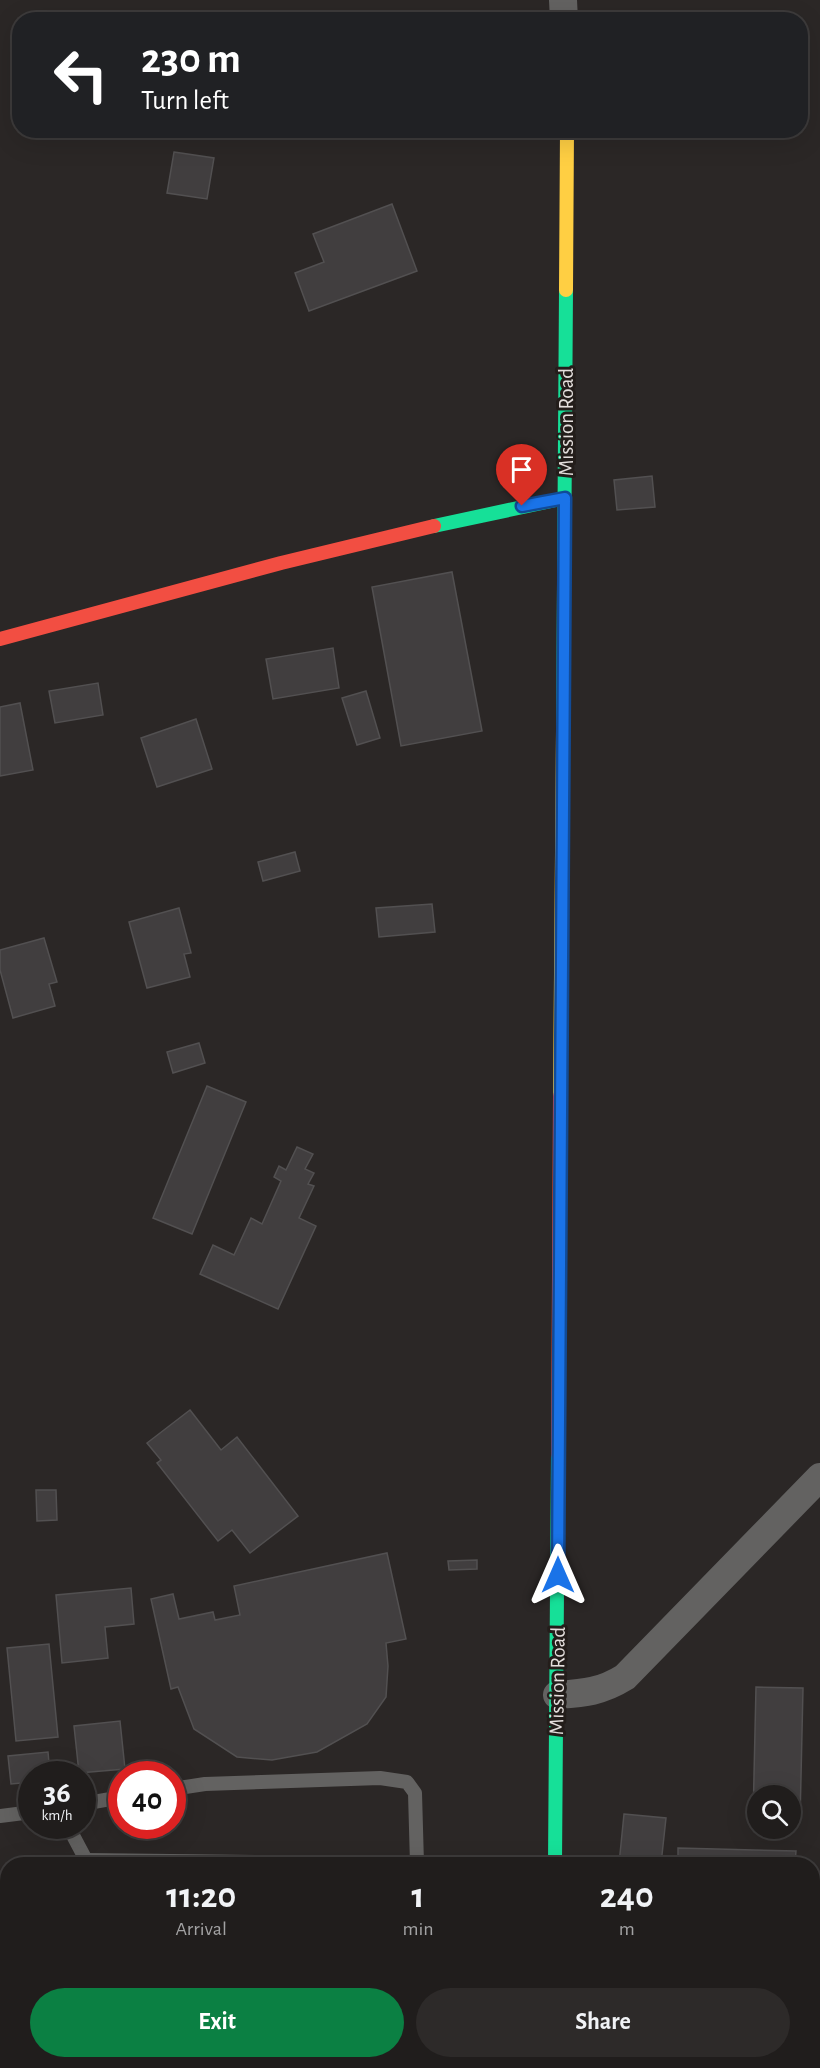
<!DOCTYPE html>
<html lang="en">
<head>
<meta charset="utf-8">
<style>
	:root { --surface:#201d1c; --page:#2d2a29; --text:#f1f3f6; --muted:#a2a2a3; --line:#3d3b3b; --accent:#0b8043 }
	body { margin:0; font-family:"Alegreya Sans",sans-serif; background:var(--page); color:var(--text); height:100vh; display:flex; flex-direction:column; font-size:22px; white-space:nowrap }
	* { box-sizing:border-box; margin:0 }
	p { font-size:20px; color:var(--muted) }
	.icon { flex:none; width:33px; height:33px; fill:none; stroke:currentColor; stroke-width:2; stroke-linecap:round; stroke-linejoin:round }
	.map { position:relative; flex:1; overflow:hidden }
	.side { position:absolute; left:0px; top:1857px; width:820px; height:212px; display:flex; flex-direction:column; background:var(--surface); border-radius:24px 24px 0 0; box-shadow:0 6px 24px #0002,0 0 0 2px var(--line) }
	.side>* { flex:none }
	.guide { position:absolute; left:12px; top:12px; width:796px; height:126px; border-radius:24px; box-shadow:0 6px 24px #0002,0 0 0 2px var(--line); background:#202124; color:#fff; overflow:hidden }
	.tools { position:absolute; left:747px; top:1785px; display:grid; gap:12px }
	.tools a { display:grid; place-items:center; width:54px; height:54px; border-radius:50%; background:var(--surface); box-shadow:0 6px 24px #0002,0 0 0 2px var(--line); font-size:30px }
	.speed { position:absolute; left:18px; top:1761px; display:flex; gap:12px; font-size:30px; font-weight:700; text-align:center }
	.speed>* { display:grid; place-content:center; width:78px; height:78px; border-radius:50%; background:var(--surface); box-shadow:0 6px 24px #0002,0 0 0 2px var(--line); line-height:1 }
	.speed small { font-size:15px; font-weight:400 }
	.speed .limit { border:9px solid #d22; background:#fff; color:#111 }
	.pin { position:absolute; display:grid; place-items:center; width:51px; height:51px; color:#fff; margin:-62px -26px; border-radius:50% 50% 50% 0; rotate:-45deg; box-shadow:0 0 6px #0007 }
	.pin .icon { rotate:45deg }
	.me { position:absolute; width:66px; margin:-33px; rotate:0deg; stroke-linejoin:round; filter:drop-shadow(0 0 4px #0008) }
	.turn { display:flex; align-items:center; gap:21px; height:126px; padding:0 30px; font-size:27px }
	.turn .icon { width:78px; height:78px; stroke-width:2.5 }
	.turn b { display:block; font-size:42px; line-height:51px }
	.eta { display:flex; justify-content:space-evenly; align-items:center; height:102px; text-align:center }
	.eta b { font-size:36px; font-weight:700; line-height:42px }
	.cta { display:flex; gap:12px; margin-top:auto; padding:12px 30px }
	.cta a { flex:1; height:69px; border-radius:36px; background:var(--accent); color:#fff; font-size:24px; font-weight:700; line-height:69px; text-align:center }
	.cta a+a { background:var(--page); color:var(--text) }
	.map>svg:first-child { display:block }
	.building { fill:#413e3f; stroke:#525051; stroke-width:1.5 }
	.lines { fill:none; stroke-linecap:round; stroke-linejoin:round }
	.lane { stroke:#636261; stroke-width:14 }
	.street { stroke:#636261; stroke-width:28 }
	.fast { stroke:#16e098; stroke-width:14 }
	.slow { stroke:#ffcf43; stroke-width:14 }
	.jam { stroke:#f24e42; stroke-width:14 }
	.route-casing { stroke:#114b97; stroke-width:15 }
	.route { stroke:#1a73e8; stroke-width:10 }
	.labels { text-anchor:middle; stroke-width:6; stroke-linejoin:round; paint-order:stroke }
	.street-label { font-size:21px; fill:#e4dfdd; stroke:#231d1a }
</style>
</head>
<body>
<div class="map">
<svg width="820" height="2068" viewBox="0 0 820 2068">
	<rect width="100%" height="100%" fill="#2b2726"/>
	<g class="building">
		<polygon points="174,152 214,158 207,199 167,193"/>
		<polygon points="392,204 417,271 309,311 295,273 324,262 313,234"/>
		<polygon points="652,476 655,507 617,510 614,480"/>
		<polygon points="452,572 482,731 401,746 372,587"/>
		<polygon points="333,648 339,688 273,699 266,659"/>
		<polygon points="98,683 103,715 55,723 49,691"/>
		<polygon points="366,691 380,738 357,745 342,698"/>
		<polygon points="20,703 33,770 0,776 0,707"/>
		<polygon points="196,719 212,769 157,787 141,738"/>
		<polygon points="295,852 300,871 263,881 258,862"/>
		<polygon points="432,904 435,932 379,937 376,908"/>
		<polygon points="179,908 191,953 184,954 190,977 147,988 129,922"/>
		<polygon points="44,938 57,982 49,984 55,1006 13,1018 0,970 0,950"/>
		<polygon points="199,1043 205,1063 173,1073 167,1052"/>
		<polygon points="207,1086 246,1102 192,1234 153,1218"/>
		<polygon points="297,1147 313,1154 305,1169 314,1173 308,1184 314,1186 299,1218 316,1226 278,1309 200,1274 213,1245 234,1255 251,1218 262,1224 281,1181 274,1177 279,1166 286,1170"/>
		<polygon points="190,1410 221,1450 237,1437 298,1516 250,1553 232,1530 218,1541 157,1463 161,1460 147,1443"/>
		<polygon points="36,1490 56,1490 57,1520 37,1521"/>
		<polygon points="387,1553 406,1639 386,1643 388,1666 386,1697 367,1724 317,1752 272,1760 237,1757 194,1729 178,1687 171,1689 151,1599 173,1594 179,1619 213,1612 215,1620 240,1615 234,1586"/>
		<polygon points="477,1560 477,1569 449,1570 448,1561"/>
		<polygon points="131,1588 134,1624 105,1627 108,1658 62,1663 56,1595"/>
		<polygon points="49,1644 58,1737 16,1741 7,1648"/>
		<polygon points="756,1687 803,1688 800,1821 790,1821 790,1796 758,1796 758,1820 753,1820"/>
		<polygon points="120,1721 125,1769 79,1773 74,1726"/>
		<polygon points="48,1752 50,1774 32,1774 32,1782 11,1784 8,1756"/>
		<polygon points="624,1814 666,1818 661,1864 619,1864"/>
		<polygon points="678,1848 796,1851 795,1864 678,1864"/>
		<polygon points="87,2061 364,2061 365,2068 84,2068"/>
	</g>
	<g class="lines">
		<g class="lane">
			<polyline points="172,1789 205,1784 380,1778 407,1782 415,1793 417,1864"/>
			<polyline points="82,1804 122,1797"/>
			<polyline points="0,1816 32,1812"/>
			<polyline points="68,1826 86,1860"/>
			<polyline points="74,1864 86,1860 412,1864"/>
			<polyline points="0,1904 8,1901"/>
			<polyline points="813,1956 820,1957"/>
			<polyline points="0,1969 8,1971"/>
		</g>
		<g class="street">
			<polyline points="563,0 564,20"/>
			<path d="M557 1695C584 1693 601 1692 625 1677L820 1477"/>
			<polyline points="554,2061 554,2068"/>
		</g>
		<g class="fast">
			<polyline points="434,526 565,498"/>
			<polyline points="563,731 566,290"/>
			<polyline points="555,1864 558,1454"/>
		</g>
		<g class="slow">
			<polyline points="566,290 567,130"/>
			<polyline points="560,1096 563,731"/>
		</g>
		<g class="jam">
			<polyline points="0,639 281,563 434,526"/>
			<polyline points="558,1454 560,1096"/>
		</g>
	</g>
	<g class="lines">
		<defs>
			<polyline id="route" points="522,506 565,498 558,1575"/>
		</defs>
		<use href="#route" class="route-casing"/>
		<use href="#route" class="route"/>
	</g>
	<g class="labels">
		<g class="street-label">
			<text transform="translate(566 422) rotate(-90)" y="7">Mission Road</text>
			<text transform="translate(557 1681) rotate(-89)" y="7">Mission Road</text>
		</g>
	</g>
</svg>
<div class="tools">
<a><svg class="icon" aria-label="search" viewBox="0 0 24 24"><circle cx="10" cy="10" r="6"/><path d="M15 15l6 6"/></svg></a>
</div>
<div class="speed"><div>36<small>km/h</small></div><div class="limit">40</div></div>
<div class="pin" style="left:522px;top:506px;background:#d93025"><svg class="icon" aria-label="arrive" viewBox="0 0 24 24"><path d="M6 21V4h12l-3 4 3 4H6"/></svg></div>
<svg class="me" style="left:558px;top:1575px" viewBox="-20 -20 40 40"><path d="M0-17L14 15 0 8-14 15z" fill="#1a73e8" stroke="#fff" stroke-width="4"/></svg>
<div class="guide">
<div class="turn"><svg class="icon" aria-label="left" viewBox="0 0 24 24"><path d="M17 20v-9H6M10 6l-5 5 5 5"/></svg><div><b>230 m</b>Turn left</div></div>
</div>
<section class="side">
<div class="eta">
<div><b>11:20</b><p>Arrival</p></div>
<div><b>1</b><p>min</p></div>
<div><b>240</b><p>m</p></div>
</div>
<div class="cta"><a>Exit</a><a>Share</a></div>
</section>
</div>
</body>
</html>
